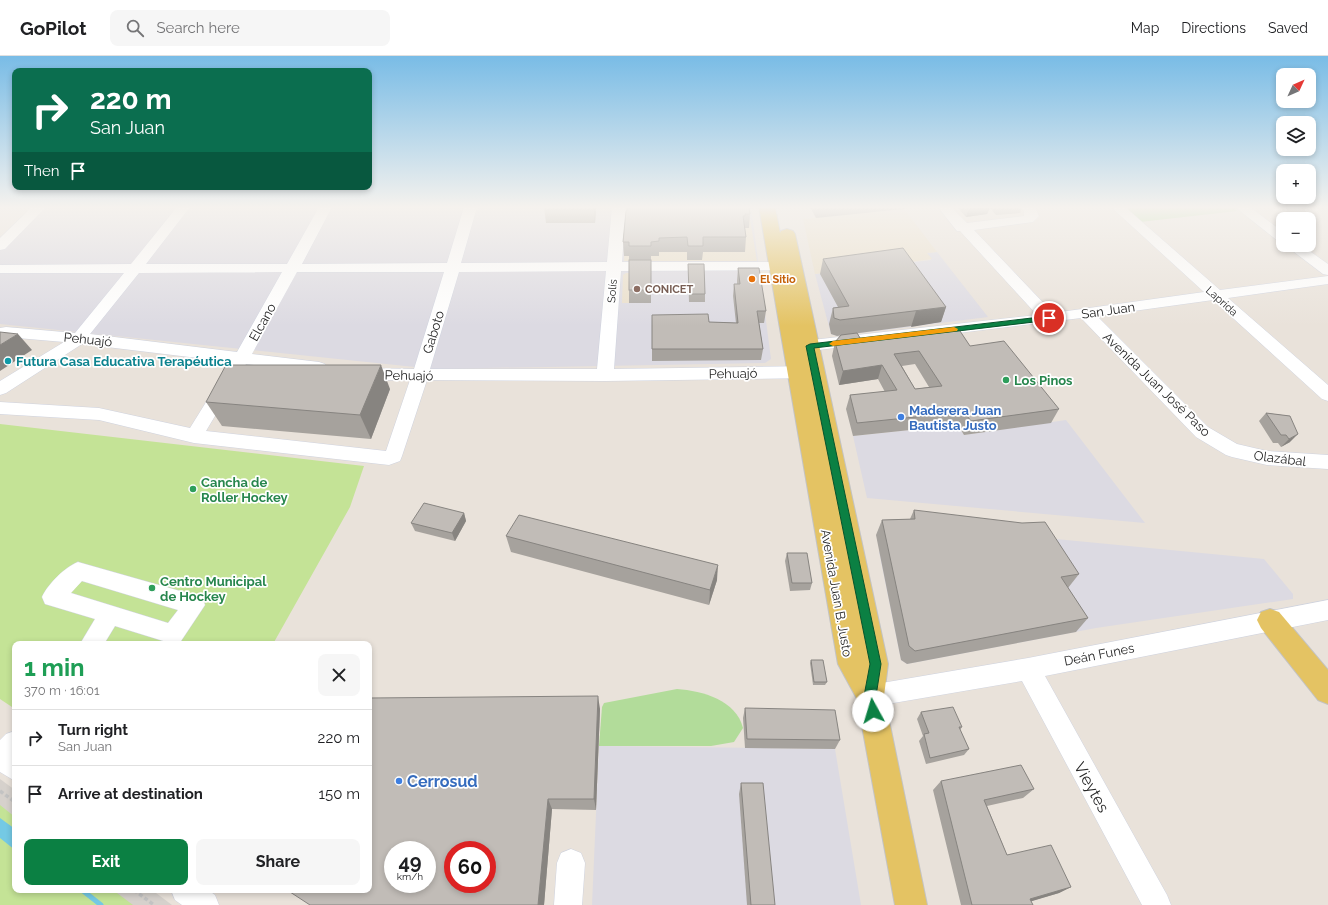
<!DOCTYPE html>
<html lang="en">
<head>
<meta charset="utf-8">
<style>
	:root { --surface:#fff; --page:#f6f6f6; --text:#202124; --muted:#757577; --line:#e0e0e0; --accent:#0b8043 }
	body { margin:0; font-family:Raleway,sans-serif; background:var(--page); color:var(--text); height:100vh; display:flex; flex-direction:column; font-size:15px; white-space:nowrap }
	* { box-sizing:border-box; margin:0 }
	p { font-size:13px; color:var(--muted) }
	.icon { flex:none; width:22px; height:22px; fill:none; stroke:currentColor; stroke-width:2; stroke-linecap:round; stroke-linejoin:round }
	.map { position:relative; flex:1; overflow:hidden }
	.details { position:absolute; left:12px; top:585px; width:360px; height:252px; display:flex; flex-direction:column; background:var(--surface); border-radius:8px; box-shadow:0 2px 6px #0003 }
	.details>* { flex:none }
	.top-card { position:absolute; left:12px; top:12px; width:360px; height:122px; border-radius:8px; box-shadow:0 2px 6px #0003; background:#0b6e4f; color:#fff; overflow:hidden }
	.needle { width:26px; rotate:46deg }
	.fabs { position:absolute; left:1276px; top:12px; display:grid; gap:8px }
	.fabs a { display:grid; place-items:center; width:40px; height:40px; border-radius:8px; background:var(--surface); box-shadow:0 2px 6px #0003; font-size:20px }
	.speed { position:absolute; left:384px; top:785px; display:flex; gap:8px; font-size:20px; font-weight:700; text-align:center }
	.speed>* { display:grid; place-content:center; width:52px; height:52px; border-radius:50%; background:var(--surface); box-shadow:0 2px 6px #0003; line-height:1 }
	.speed small { font-size:10px; font-weight:400 }
	.speed .limit { border:6px solid #d22; background:#fff; color:#111 }
	.pin { position:absolute; display:grid; place-items:center; width:34px; height:34px; color:#fff; margin:-17px; border:2px solid #fff; border-radius:50%; box-shadow:0 1px 4px #0007 }
	.me { position:absolute; width:44px; margin:-22px; rotate:354deg; stroke-linejoin:round; filter:drop-shadow(0 0 3px #0008) }
	.turn { display:flex; align-items:center; gap:14px; height:84px; padding:0 12px; font-size:18px }
	.turn .icon { width:52px; height:52px; stroke-width:2.5 }
	.turn b { display:block; font-size:28px; line-height:34px }
	.then { display:flex; align-items:center; height:38px; padding:0 12px; background:#0003; gap:8px; font-size:15px }
	.round { display:grid; place-items:center; flex:none; width:42px; height:42px; border-radius:8px; background:var(--page) }
	.headline { display:flex; align-items:center; justify-content:space-between; height:68px; padding:0 12px }
	h1 { font-size:24px; font-weight:700; line-height:30px; color:#1e9e55 }
	.button { display:flex; gap:8px; margin-top:auto; padding:8px 12px }
	.button a { flex:1; height:46px; border-radius:8px; background:var(--accent); color:#fff; font-size:16px; font-weight:700; line-height:46px; text-align:center }
	.button a+a { background:var(--page); color:var(--text) }
	ul { padding:0; list-style:none }
	li { display:flex; align-items:center; gap:12px; height:56px; padding:0 12px; border-top:1px solid var(--line) }
	li div { flex:1 }
	li b { display:block; font-size:15px }
	li em { font-style:normal }
	header { display:flex; align-items:center; gap:24px; box-sizing:border-box; height:56px; padding:0 20px; background:var(--surface); border-bottom:1px solid var(--line) }
	header strong { font-size:19px }
	nav { display:flex; gap:22px; margin-inline-start:auto; font-size:14px }
	.search { width:280px; height:36px; background:var(--page); display:flex; align-items:center; gap:10px; box-sizing:border-box; padding:0 14px; border-radius:8px; color:var(--muted); font-size:15px }
	.map>svg:first-child { display:block }
	.industrial { fill:#dcdae2 }
	.education { fill:#eadfca }
	.green { fill:#b2dc9a }
	.pitch { fill:#c4e396 }
	.plaza { fill:#d6d1cc }
	.water { fill:#74c9e4 }
	.lines { fill:none; stroke-linecap:round; stroke-linejoin:round }
	.stream { stroke:#74c9e4; stroke-width:5 }
	.minor-casing { stroke:#cfd3df; stroke-width:1 }
	.major-casing { stroke:#c3c3c3; stroke-width:2 }
	.path { stroke:#c3c3c3; stroke-width:3.5; stroke-dasharray:4 2.5; stroke-linecap:butt }
	.minor { fill:#fff; fill-rule:evenodd }
	.major { fill:#e4c363; fill-rule:evenodd }
	.wall { fill:#a6a29d; fill-rule:evenodd }
	.shaded-wall { fill:#878480 }
	.building { fill:#c1bcb7; stroke:#878480; fill-rule:evenodd }
	.route { fill:#0b8043; stroke:#07532c }
	.slow { fill:#f59e0b }
	.food-dot { fill:#e8710a; stroke:#fff; stroke-width:1.5 }
	.education-dot { fill:#8d6e63; stroke:#fff; stroke-width:1.5 }
	.culture-dot { fill:#0f9aa8; stroke:#fff; stroke-width:1.5 }
	.leisure-dot { fill:#2e9e5b; stroke:#fff; stroke-width:1.5 }
	.shop-dot { fill:#3f7fe0; stroke:#fff; stroke-width:1.5 }
	.labels { text-anchor:middle; stroke-width:3.5; stroke-linejoin:round; paint-order:stroke }
	.far-food-label { font-size:11px; font-weight:bold; fill:#c56008; stroke:#fff; text-anchor:start }
	.far-education-label { font-size:11px; font-weight:bold; fill:#785e54; stroke:#fff; text-anchor:start }
	.far-street-label { font-size:11px; fill:#272727; stroke:#fff }
	.street-label { font-size:13px; fill:#272727; stroke:#fff }
	.culture-label { font-size:13px; font-weight:bold; fill:#0d838f; stroke:#fff; text-anchor:start }
	.leisure-label { font-size:13px; font-weight:bold; fill:#27864d; stroke:#fff; text-anchor:start }
	.shop-label { font-size:13px; font-weight:bold; fill:#366cbe; stroke:#fff; text-anchor:start }
	.near-shop-label { font-size:16px; font-weight:bold; fill:#366cbe; stroke:#fff; text-anchor:start }
	.near-street-label { font-size:16px; fill:#272727; stroke:#fff }
</style>
</head>
<body>
<header>
<strong>GoPilot</strong>
<div class="search"><svg class="icon" aria-label="search" viewBox="0 0 24 24"><circle cx="10" cy="10" r="6"/><path d="M15 15l6 6"/></svg>Search here</div>
<nav><a>Map</a><a>Directions</a><a>Saved</a></nav>
</header>
<div class="map">
<svg width="1328" height="849" viewBox="0 0 1328 849">
	<rect width="100%" height="100%" fill="#e9e2da"/>
	<g class="industrial">
		<polygon points="43,151 751,151 771,303 765,307 434,313 0,268 0,193"/>
		<polygon points="937,196 988,261 837,280 831,278 815,218 931,204 927,197"/>
		<polygon points="1066,364 1145,467 867,442 853,380 958,369 964,379"/>
		<polygon points="1035,481 1264,503 1293,538 1293,543 1096,572 907,608 901,604 879,496"/>
		<polygon points="599,690 835,693 861,849 592,849"/>
	</g>
	<g class="education">
		<polygon points="904,153 937,196 927,197 932,203 815,218 803,163"/>
		<polygon points="750,163 757,205 624,205 626,164"/>
		<polygon points="626,217 651,217 651,247 622,247 623,219"/>
	</g>
	<g class="green">
		<polygon points="1123,151 1233,151 1237,155 1140,166"/>
		<path d="M677 633C703 635 736 644 743 672L734 686 711 690H599L602 651 604 647Z"/>
	</g>
	<g class="pitch">
		<polygon points="0,368 364,410 350,451 273,588 15,588 15,653 0,643"/>
		<polygon points="0,735 15,746 15,834 134,834 154,849 0,849"/>
	</g>
	<g class="plaza">
		<polygon points="0,723 15,734 15,761 0,749"/>
		<polygon points="113,834 152,834 172,849 133,849"/>
	</g>
	<polygon class="water" points="0,762 15,773 15,794 0,782"/>
	<g class="lines">
		<polyline class="stream" points="82,834 101,849"/>
		<defs>
			<g id="minor">
				<polygon points="32,151 46,151 5,193 0,194 0,182"/>
				<path d="M177 151H190L146 208H287L319 151H332L302 208 447 207 464 151H477L461 207 607 206 612 151H626L622 206H793L798 207 800 210 798 213 793 214 621 215 614 313 812 310 818 312 820 316 818 320 812 322 605 325 427 324 402 400 400 405 389 409 194 387 99 364 0 358V346L99 352 190 372 231 306 82 288 6 337 0 339V325L64 286 6 281 0 280V272L6 271 75 277 124 217H0V209L131 208ZM606 215 597 313H430L459 216ZM282 216 237 296 90 278 139 217ZM297 216H444L414 313 359 312 353 314 351 318 353 322 359 324H410L386 395 206 375 246 308 319 318 325 316 327 312 325 308 319 306 252 298Z"/>
				<polygon points="938,151 951,151 967,167 1024,160 1024,155 1022,151 1035,151 1039,160 1033,166 974,174 1053,257 1204,236 1111,151 1125,151 1220,234 1328,220 1328,228 1228,242 1328,329 1328,345 1322,343 1213,244 1097,260 1208,371 1237,388 1267,395 1328,399 1328,413 1267,409 1232,401 1226,399 1196,381 1081,262 810,295 794,296 788,295 786,291 788,287 794,286 1037,259 960,175 957,175"/>
				<polygon points="1235,151 1250,151 1283,176 1283,186 1278,185"/>
				<polygon points="1285,189 1301,189 1328,208 1328,219 1323,218"/>
				<path d="M78 506 194 539 202 542 205 549 181 585 173 588 115 570 104 588H80L95 563 45 548 42 541C48 528 65 511 78 506ZM82 525 178 554 168 567 71 537Z"/>
				<polygon points="1328,544 1328,564 1045,620 1167,839 1171,849 1142,849 1022,625 870,651 862,648 858,640 862,632 870,629 1028,602"/>
				<polygon points="15,675 15,725 0,716 0,684 6,678"/>
				<polygon points="571,793 581,797 585,807 582,849 554,849 557,807 561,797"/>
				<polygon points="171,834 208,834 215,839 219,849 182,849 175,844"/>
			</g>
			<g id="major">
				<polygon points="759,151 775,151 780,177 781,175 787,173 793,175 795,178 888,608 884,640 927,849 895,849 857,643 838,608"/>
				<polygon points="1270,553 1279,556 1328,614 1328,648 1318,644 1261,572 1257,564 1261,556"/>
			</g>
		</defs>
		<use href="#minor" class="minor-casing"/>
		<use href="#major" class="major-casing"/>
		<g class="path">
			<polyline points="0,735 15,746"/>
			<polyline points="134,834 154,849"/>
		</g>
		<use href="#minor" class="minor"/>
		<use href="#major" class="major"/>
	</g>
	<g class="wall">
		<polygon points="544,151 596,151 595,167 546,167"/>
		<polygon points="810,151 905,151 904,153 816,162"/>
		<polygon points="957,151 1022,151 1020,157 996,159 990,152 987,158 966,161"/>
		<polygon points="626,155 750,158 749,172 745,172 746,181 745,196 703,196 702,204 687,204 687,196 659,196 659,200 651,200 651,247 629,247 629,200 624,200 623,186"/>
		<polygon points="823,203 946,251 941,266 837,280 831,278 829,268 833,252 838,251 820,218"/>
		<polygon points="688,208 705,238 705,246 689,246"/>
		<polygon points="738,212 766,255 764,267 759,267 763,293 761,304 652,305 652,259 709,266 736,267 733,240 734,228 737,228 737,224"/>
		<path d="M862 285 970 290 1059 353 1051 367 964 379 958 369 853 380 846 353 850 339 885 336 878 323 839 329 832 300 835 286ZM915 308 929 331 915 333 902 310Z"/>
		<polygon points="390,333 371,383 222,370 206,346"/>
		<polygon points="1266,357 1290,360 1290,386 1281,391 1278,387 1273,387 1259,365"/>
		<polygon points="914,454 1079,518 1068,532 1088,562 1076,576 907,608 901,604 876,479 882,464 910,463"/>
		<polygon points="464,457 466,465 455,485 415,475 411,467"/>
		<polygon points="506,480 717,524 709,549 511,496"/>
		<polygon points="787,497 812,527 810,534 790,535 785,505"/>
		<polygon points="811,604 827,626 825,629 813,629 810,607"/>
		<polygon points="745,652 840,684 835,693 745,692 743,662"/>
		<polygon points="600,653 596,754 552,753 544,849 310,849"/>
		<polygon points="921,656 962,671 960,674 969,693 964,699 926,708 919,685 923,680 917,663"/>
		<polygon points="941,725 1034,733 1023,742 987,750 1007,799 1071,831 1059,837 1031,845 1033,849 961,849 933,734"/>
		<polygon points="741,727 775,849 747,849 739,738"/>
	</g>
	<g class="shaded-wall">
		<polygon points="594,151 596,151 595,167"/>
		<polygon points="984,151 990,151 987,158 966,161 969,153"/>
		<polygon points="946,251 941,266 911,271 916,255"/>
		<polygon points="18,278 32,294 0,315 0,289"/>
		<polygon points="381,309 390,333 371,383 360,359"/>
		<polygon points="882,309 878,323 839,329 843,315"/>
		<polygon points="1298,378 1290,386 1281,391 1289,383"/>
		<polygon points="464,457 466,465 455,485 452,477"/>
		<polygon points="718,509 717,524 709,549 710,534"/>
		<polygon points="598,640 600,653 596,754 594,743"/>
		<polygon points="548,743 552,753 544,849 538,849"/>
		<polygon points="1071,831 1059,837 1019,849 1030,843"/>
	</g>
	<g class="building">
		<polygon points="630,151 749,151 750,158 745,158 745,160 743,160 746,181 703,181 703,190 688,190 687,181 659,182 659,185 651,186 651,190 629,190 629,186 623,186 626,155 627,155 627,152 630,152"/>
		<polygon points="967,151 984,151 969,153"/>
		<polygon points="903,192 946,251 840,264 834,262 833,252 849,250 823,203"/>
		<rect x="629" y="204" width="22" height="30"/>
		<polygon points="688,208 704,208 705,238 689,238"/>
		<polygon points="738,212 759,212 766,255 757,255 763,293 652,293 652,259 708,258 709,266 738,267 734,228 740,228"/>
		<path d="M958 272 970 290 1004 285 1059 353 971 365 964 356 857 367 850 339 897 334 882 309 843 315 835 286 841 279 857 277 862 285ZM919 295 942 330 915 333 894 298Z"/>
		<polygon points="0,276 18,278 0,289"/>
		<polygon points="226,309 381,309 360,359 206,346"/>
		<polygon points="1266,357 1290,360 1298,378 1289,383 1286,379 1281,379"/>
		<polygon points="424,447 464,457 452,477 411,467"/>
		<polygon points="914,454 1022,467 1045,466 1079,518 1061,521 1088,562 915,595 909,590 882,464 915,463"/>
		<polygon points="519,459 718,509 710,534 506,480"/>
		<polygon points="787,497 807,497 812,527 792,527"/>
		<polygon points="74,586 86,588 73,588"/>
		<polygon points="811,604 823,604 827,626 814,626"/>
		<path d="M598 640 594 743H548L538 849H310L287 834H369V642ZM393 794H427V828H393ZM453 794H487V828H453Z"/>
		<polygon points="953,651 962,671 959,671 969,693 930,702 924,678 929,677 921,656"/>
		<polygon points="745,652 835,654 840,684 747,683"/>
		<polygon points="1021,709 1034,733 984,744 1007,799 1051,789 1071,831 1030,843 1033,849 972,849 941,725"/>
		<polygon points="741,727 763,727 775,849 751,849"/>
	</g>
	<linearGradient id="sky" x2="0" y2="1"><stop stop-color="#79bce6"/><stop offset="0.56" stop-color="#f5f2ee"/><stop offset="1" stop-color="#f5f2ee" stop-opacity="0"/></linearGradient>
	<rect width="1328" height="270" fill="url(#sky)"/>
	<polygon class="route" points="1049,260 1051,260 1051,264 814,292 881,608 876,640 879,655 877,659 873,660 869,659 864,640 870,608 806,290 810,288"/>
	<polygon class="slow" points="954,271 958,273 957,275 833,290 829,288 833,285"/>
	<circle class="food-dot" cx="752" cy="223" r="4"/>
	<circle class="education-dot" cx="637" cy="233" r="4"/>
	<circle class="culture-dot" cx="8" cy="305" r="4"/>
	<g class="leisure-dot">
		<circle cx="1006" cy="324" r="4"/>
		<circle cx="193" cy="433" r="4"/>
		<circle cx="152" cy="532" r="4"/>
	</g>
	<g class="shop-dot">
		<circle cx="901" cy="361" r="4"/>
		<circle cx="399" cy="725" r="4"/>
	</g>
	<g class="labels">
		<g class="far-food-label">
			<text x="760" y="227">El Sitio</text>
		</g>
		<g class="far-education-label">
			<text x="645" y="237">CONICET</text>
		</g>
		<g class="far-street-label">
			<text transform="translate(612 235) rotate(-85)" y="4">Solís</text>
			<text transform="translate(1222 245) rotate(42)" y="4">Laprida</text>
		</g>
		<g class="street-label">
			<text transform="translate(1108 254) rotate(-8)" y="5">San Juan</text>
			<text transform="translate(262 266) rotate(-61)" y="5">Elcano</text>
			<text transform="translate(433 276) rotate(-73)" y="5">Gaboto</text>
			<text transform="translate(88 283) rotate(6)" y="5">Pehuajó</text>
			<text transform="translate(733 317) rotate(-1)" y="5">Pehuajó</text>
			<text transform="translate(409 319) rotate(1)" y="5">Pehuajó</text>
			<text transform="translate(1157 328) rotate(44)" y="5">Avenida Juan José Paso</text>
			<text transform="translate(1280 402) rotate(7)" y="5">Olazábal</text>
			<text transform="translate(837 537) rotate(80)" y="5">Avenida Juan B. Justo</text>
			<text transform="translate(1099 598) rotate(-11)" y="5">Deán Funes</text>
		</g>
		<g class="culture-label">
			<text x="16" y="310">Futura Casa Educativa Terapéutica</text>
		</g>
		<g class="leisure-label">
			<text x="1014" y="329">Los Pinos</text>
			<text x="201" y="431">Cancha de<tspan x="201" dy="15">Roller Hockey</tspan></text>
			<text x="160" y="530">Centro Municipal<tspan x="160" dy="15">de Hockey</tspan></text>
		</g>
		<g class="shop-label">
			<text x="909" y="359">Maderera Juan<tspan x="909" dy="15">Bautista Justo</tspan></text>
		</g>
		<g class="near-shop-label">
			<text x="407" y="731">Cerrosud</text>
		</g>
		<g class="near-street-label">
			<text transform="translate(1092 731) rotate(61)" y="6">Vieytes</text>
		</g>
	</g>
</svg>
<div class="fabs">
<a><svg class="needle" viewBox="-14 -14 28 28"><path d="M0-13l5 13h-10z" fill="#e53935"/><path d="M0 13l5-13h-10z" fill="#757577"/></svg></a>
<a><svg class="icon" aria-label="layers" viewBox="0 0 24 24"><path d="M12 4l9 5-9 5-9-5zM3 14l9 5 9-5"/></svg></a>
<a>+</a>
<a>−</a>
</div>
<div class="speed"><div>49<small>km/h</small></div><div class="limit">60</div></div>
<div class="pin" style="left:1049px;top:262px;background:#d93025"><svg class="icon" aria-label="arrive" viewBox="0 0 24 24"><path d="M6 21V4h12l-3 4 3 4H6"/></svg></div>
<svg class="me" style="left:873px;top:655px" viewBox="-20 -20 40 40"><circle r="19" fill="#fff"/><path d="M0-13L10 11 0 6-10 11z" fill="#0b8043"/></svg>
<div class="top-card">
<div class="turn"><svg class="icon" aria-label="right" viewBox="0 0 24 24"><path d="M7 20v-9h11M14 6l5 5-5 5"/></svg><div><b>220 m</b>San Juan</div></div>
<div class="then">Then<svg class="icon" aria-label="arrive" viewBox="0 0 24 24"><path d="M6 21V4h12l-3 4 3 4H6"/></svg></div>
</div>
<section class="details">
<div class="headline"><div><h1>1 min</h1><p>370 m · 16:01</p></div><a class="round"><svg class="icon" aria-label="close" viewBox="0 0 24 24"><path d="M6 6l12 12M18 6L6 18"/></svg></a></div>
<ul>
<li><svg class="icon" aria-label="right" viewBox="0 0 24 24"><path d="M7 20v-9h11M14 6l5 5-5 5"/></svg><div><b>Turn right</b><p>San Juan</p></div><em>220 m</em></li>
<li><svg class="icon" aria-label="arrive" viewBox="0 0 24 24"><path d="M6 21V4h12l-3 4 3 4H6"/></svg><div><b>Arrive at destination</b></div><em>150 m</em></li>
</ul>
<div class="button"><a>Exit</a><a>Share</a></div>
</section>
</div>
</body>
</html>
